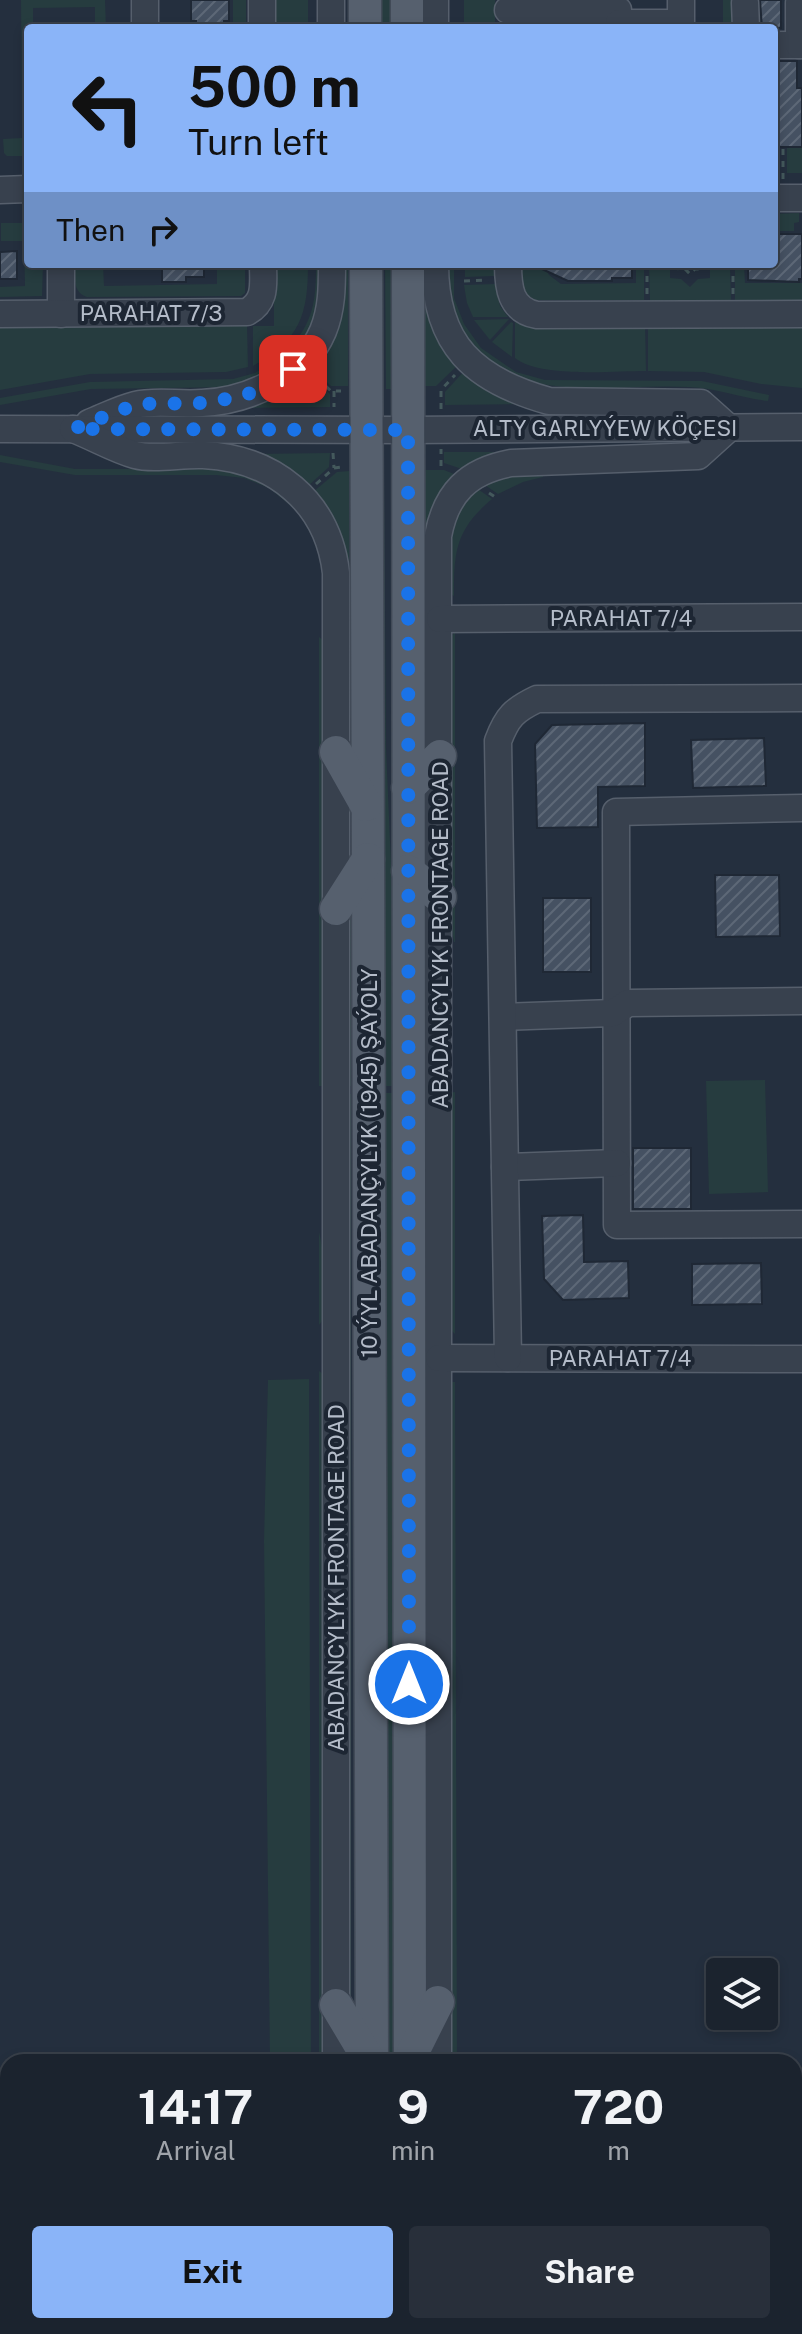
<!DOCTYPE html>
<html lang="en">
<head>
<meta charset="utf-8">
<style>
	:root { --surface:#1b232e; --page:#282f3a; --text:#f1f3f6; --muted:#a0a4aa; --line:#39404a; --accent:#8ab4f8 }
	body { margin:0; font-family:"Public Sans",sans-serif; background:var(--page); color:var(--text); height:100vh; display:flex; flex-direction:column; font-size:30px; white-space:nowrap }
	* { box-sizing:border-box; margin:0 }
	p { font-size:26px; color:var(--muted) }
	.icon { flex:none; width:44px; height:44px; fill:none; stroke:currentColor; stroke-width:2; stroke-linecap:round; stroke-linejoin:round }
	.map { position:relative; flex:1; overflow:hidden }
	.details { position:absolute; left:0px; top:2054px; width:802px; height:280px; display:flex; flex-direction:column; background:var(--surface); border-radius:24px 24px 0 0; box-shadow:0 4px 12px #0003,0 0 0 2px var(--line) }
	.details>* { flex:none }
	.hud { position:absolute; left:24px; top:24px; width:754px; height:244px; border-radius:8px; box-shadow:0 4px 12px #0003,0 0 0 2px var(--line); background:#8ab4f8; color:#111; overflow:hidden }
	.buttons { position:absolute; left:706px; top:1958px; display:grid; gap:16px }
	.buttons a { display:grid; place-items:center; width:72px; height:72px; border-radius:8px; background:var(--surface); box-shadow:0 4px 12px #0003,0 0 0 2px var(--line); font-size:40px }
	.pin { position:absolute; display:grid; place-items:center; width:68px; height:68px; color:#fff; margin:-34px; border-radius:16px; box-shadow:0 4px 12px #0006 }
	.me { position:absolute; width:88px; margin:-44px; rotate:0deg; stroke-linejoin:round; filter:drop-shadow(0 0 6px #0008) }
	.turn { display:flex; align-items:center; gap:28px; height:168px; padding:0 32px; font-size:36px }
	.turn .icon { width:104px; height:104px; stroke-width:2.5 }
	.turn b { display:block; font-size:56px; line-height:68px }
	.then { display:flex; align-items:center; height:76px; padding:0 32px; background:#0003; gap:16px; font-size:30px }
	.eta { display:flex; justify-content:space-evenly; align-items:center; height:136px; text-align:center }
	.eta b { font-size:48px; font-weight:700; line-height:56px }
	.button { display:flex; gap:16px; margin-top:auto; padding:16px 32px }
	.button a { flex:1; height:92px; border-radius:8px; background:var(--accent); color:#111; font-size:32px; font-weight:700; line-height:92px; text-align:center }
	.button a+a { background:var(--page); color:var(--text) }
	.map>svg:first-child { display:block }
	.grass { fill:#263c3f }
	.forest { fill:url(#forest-firs) }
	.building { fill:url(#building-hatch); stroke:#1f2835; stroke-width:2 }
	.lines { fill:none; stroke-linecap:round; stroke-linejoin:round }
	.minor-casing { stroke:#565f6c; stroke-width:29 }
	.major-casing { stroke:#414a57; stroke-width:35 }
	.path { stroke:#44595c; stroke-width:3; stroke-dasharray:6 6; stroke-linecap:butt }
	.minor { stroke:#38414e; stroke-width:26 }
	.major { stroke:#56606e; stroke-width:32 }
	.route { stroke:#1a73e8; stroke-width:14; stroke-dasharray:0 25.2 }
	.labels { text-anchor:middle; stroke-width:8; stroke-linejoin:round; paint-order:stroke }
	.street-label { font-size:22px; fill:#b4bcc9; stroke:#1d2633 }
</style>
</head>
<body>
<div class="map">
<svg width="802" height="2334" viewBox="0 0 802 2334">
	<defs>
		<pattern id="forest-firs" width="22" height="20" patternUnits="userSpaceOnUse" patternTransform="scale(2)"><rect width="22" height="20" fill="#263c3f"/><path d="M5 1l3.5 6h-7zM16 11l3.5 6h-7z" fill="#435659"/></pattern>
		<pattern id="building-hatch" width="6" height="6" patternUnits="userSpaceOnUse" patternTransform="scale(2)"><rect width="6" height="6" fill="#455162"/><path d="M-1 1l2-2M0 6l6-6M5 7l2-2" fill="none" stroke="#5d6877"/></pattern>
	</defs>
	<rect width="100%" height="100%" fill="#242f3e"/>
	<g class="grass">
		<polygon points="21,0 105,0 106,28 95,28 95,7 33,8 33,28 28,28 28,156 7,156 4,153 3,139 22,138"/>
		<rect x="233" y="0" width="13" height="28"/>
		<rect x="274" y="0" width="34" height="28"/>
		<polygon points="379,0 391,0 392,28 380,28"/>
		<rect x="464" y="0" width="31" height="28"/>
		<rect x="723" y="0" width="10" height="28"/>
		<polygon points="603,22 605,28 521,28 526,23"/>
		<rect x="787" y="148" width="15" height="25"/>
		<polygon points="799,213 799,222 794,223 794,231 774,231 774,214"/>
		<polygon points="1,223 28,223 28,264 43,264 42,296 0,297 0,287 25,286 24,241 1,241"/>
		<path d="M75 264H103L104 286 217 284V264H245V293L241 296 87 297C72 292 75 277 75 264Z"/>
		<path d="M274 264H308C308 315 300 340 253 366V326H274Z"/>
		<path d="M316 264H323L318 316 295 354 289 349C314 321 316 300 316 264Z"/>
		<polygon points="340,264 348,264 348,386 331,386 308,364"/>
		<polygon points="385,264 393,264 393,389 386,389"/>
		<polygon points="420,264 460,363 436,386 421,386"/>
		<path d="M446 264H454V298L464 324 481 348 516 372 545 380 702 381 769 395 768 401C741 398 716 388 689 387 605 382 499 413 454 318 447 304 448 280 446 264Z"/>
		<polygon points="465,264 496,264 496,276 465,277"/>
		<path d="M520 264H542L549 275 561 284 636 283V264H644V300H536C519 293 521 280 520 264Z"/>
		<polygon points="649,264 667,264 670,267 670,278 681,279 690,287 698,279 710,278 710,267 713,264 730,264 731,301 650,302"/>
		<polygon points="735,264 744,264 745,283 802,283 802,301 735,301"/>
		<polygon points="495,284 500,306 508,317 473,317 467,303 464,285"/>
		<polygon points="509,319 490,340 474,320"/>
		<polygon points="511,322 513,323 512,357 492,342"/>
		<path d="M515 322 526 325H645L646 371C613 371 540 378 515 358Z"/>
		<polygon points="802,324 802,388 761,384 704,372 648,371 648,325"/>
		<polygon points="0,326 247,326 248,367 226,372 90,374 0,390"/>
		<polygon points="285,353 290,358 279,367 234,387 91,389 0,405 0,398 90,382 233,379 255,373"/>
		<polygon points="303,369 330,394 330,407 235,408"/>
		<polygon points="466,369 521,404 445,405 445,392"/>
		<polygon points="444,452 493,452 495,453 465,470 444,463"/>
		<polygon points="330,453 329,467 308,486 247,454"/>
		<polygon points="0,455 75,469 216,469 245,472 294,501 290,505 269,488 244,478 216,475 75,475 0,462"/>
		<polygon points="421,470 444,470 459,476 453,481 427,742 424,753"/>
		<polygon points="543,470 543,477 523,482 498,494 482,483 496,477"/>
		<polygon points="349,471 350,752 313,492 337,472"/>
		<polygon points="380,472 384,472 386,748 392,887 393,1086 382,1086"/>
		<path d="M475 487 492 499C455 530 454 552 454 596L451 594 447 538 453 517Z"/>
		<polygon points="455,632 455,942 454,942 449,916 450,638"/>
		<polygon points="319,637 324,641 326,1086 319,1086"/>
		<polygon points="351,900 351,1086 343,1086 343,918"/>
		<polygon points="765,1080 768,1192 709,1194 706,1081"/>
		<polygon points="455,1092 455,1334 450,1329 448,1093"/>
		<polygon points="382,1093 393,1093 396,2062 387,2062"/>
		<polygon points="343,1094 351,1094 351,2014 349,2011"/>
		<path d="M319 1232C324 1253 334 1310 319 1325Z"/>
		<polygon points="319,1371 324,1375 326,2062 319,2062"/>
		<polygon points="309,1379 311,2062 270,2062 264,1541 268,1380"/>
		<polygon points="452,1382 455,1382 457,2062 449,2062 447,1390"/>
		<polygon points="295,2326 334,2326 333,2334 282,2334"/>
	</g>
	<polygon class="forest" points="794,2316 799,2320 802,2334 636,2334 641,2326 794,2326"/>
	<g class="building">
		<polygon points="191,0 229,0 229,21 224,21 224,28 196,28 196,21 191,21"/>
		<polygon points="760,0 781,0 781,28 762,28"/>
		<polygon points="774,61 797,61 797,88 802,88 802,147 774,147"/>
		<polygon points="774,234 802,234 802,279 799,279 799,282 748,280 748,264 774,264"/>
		<polygon points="17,251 17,279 0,279 0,252"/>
		<polygon points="162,264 204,264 204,277 186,277 186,282 162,282"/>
		<polygon points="531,264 632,264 632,278 612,278 612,281 568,281"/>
		<polygon points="645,723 645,786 598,787 598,827 537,828 535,744 552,725"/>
		<polygon points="764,738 766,786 693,788 691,740"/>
		<polygon points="715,875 779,875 780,936 716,937"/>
		<rect x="543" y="898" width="48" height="74"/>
		<rect x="633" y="1148" width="58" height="61"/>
		<polygon points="583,1215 584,1262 628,1261 629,1298 563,1300 544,1279 542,1216"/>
		<polygon points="761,1263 762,1304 692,1305 692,1264"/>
	</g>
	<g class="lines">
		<defs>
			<g id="minor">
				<polyline points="145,0 145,28"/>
				<polyline points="262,0 262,28"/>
				<polyline points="331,0 331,28"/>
				<polyline points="435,0 435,28"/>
				<polyline points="745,3 746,28"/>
				<polyline points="508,10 618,10"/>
				<polyline points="619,23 681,23 681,0"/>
				<polyline points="774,45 802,45"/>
				<polyline points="799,45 799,3"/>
				<polyline points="0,190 28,189"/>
				<polyline points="774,198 802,198"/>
				<polyline points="61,264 61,314"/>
				<path d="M435 264C435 345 474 380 549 401L701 403 729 428 698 456 511 463C468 471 446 493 438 536V2062"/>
				<path d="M508 264C508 287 510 310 537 315L802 314"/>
				<path d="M0 314 247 312C267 301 263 283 263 264"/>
				<path d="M89 423C104 417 119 409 135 405 155 400 181 405 202 403 248 401 304 376 323 331 332 309 332 287 332 264"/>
				<polyline points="0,429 408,430 802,427"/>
				<path d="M73 429C94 437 114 449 135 455 154 460 182 454 203 455 273 458 328 501 336 573V2062"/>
				<polyline points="440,619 802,617"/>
				<polyline points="802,808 616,812 617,1225 802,1224"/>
				<polyline points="503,1017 613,1013 628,1003 802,1001"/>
				<polyline points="505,1167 617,1163"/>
				<polyline points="439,1358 802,1359"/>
				<path d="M508 1358 498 741C507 717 514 710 537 699L802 698"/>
				<polyline points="794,2292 802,2292"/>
				<polyline points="619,2334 623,2326"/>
			</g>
			<g id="major">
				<polyline points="365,0 365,28"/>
				<polyline points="407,0 407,28"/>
				<polyline points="366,264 372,2062"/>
				<polyline points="408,264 410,2062"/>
				<polyline points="336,752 366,805"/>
				<polyline points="408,788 440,756"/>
				<polyline points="408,871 440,897"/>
				<polyline points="336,909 368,859"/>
				<polyline points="336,2005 370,2062"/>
				<polyline points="413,2052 438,2002"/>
				<polyline points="411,2326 411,2334"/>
				<polyline points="456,2326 462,2334"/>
				<polyline points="249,2334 270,2326"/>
				<polyline points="373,2334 373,2326"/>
			</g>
		</defs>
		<use href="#minor" class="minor-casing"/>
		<use href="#major" class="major-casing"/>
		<g class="path">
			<polyline points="783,149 783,179"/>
			<polyline points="647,264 647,295"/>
			<polyline points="678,264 679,270 685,269 690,274 695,269 701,269 701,264"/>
			<polyline points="733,264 733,294"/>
			<polyline points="464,281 488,280"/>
			<polyline points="317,378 331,391 341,391"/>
			<polyline points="334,391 334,407"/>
			<polyline points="441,409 441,390 455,375"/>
			<polyline points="333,453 334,468"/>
			<polyline points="441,466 441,449"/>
			<polyline points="316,484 334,468 342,467"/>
			<polyline points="489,493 498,499"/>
			<polyline points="339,2330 348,2331"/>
			<polyline points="339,2334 340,2326"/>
		</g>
		<use href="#minor" class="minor"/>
		<use href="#major" class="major"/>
	</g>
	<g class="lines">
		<polyline class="route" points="293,369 269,384 244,396 203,403 137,404 73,429 408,430 409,1684"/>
	</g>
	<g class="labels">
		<g class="street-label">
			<text x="151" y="321">PARAHAT 7/3</text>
			<text x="605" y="436">ALTY GARLYÝEW KÖÇESI</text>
			<text x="621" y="626">PARAHAT 7/4</text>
			<text transform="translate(440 935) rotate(-90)" y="8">ABADANCYLYK FRONTAGE ROAD</text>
			<text transform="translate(369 1163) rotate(-90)" y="8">10 ÝYL ABADANÇYLYK (1945) ŞAÝOLY</text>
			<text x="620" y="1366">PARAHAT 7/4</text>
			<text transform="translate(336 1578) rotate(-90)" y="8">ABADANCYLYK FRONTAGE ROAD</text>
		</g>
	</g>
</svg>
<div class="buttons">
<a><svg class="icon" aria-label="layers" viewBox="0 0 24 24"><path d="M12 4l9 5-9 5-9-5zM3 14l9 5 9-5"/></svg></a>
</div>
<div class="pin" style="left:293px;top:369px;background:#d93025"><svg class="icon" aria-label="arrive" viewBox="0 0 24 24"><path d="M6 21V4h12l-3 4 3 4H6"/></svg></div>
<svg class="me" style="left:409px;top:1684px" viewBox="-20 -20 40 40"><circle r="17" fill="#1a73e8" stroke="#fff" stroke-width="3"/><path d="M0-11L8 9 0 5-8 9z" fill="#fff"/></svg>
<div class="hud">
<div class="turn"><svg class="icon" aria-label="left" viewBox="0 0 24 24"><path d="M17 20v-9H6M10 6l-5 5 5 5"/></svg><div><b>500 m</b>Turn left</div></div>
<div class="then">Then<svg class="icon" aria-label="right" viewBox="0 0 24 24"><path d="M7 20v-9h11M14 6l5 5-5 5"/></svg></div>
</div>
<section class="details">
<div class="eta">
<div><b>14:17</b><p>Arrival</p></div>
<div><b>9</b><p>min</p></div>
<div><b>720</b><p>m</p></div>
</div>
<div class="button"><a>Exit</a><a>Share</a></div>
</section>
</div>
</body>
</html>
